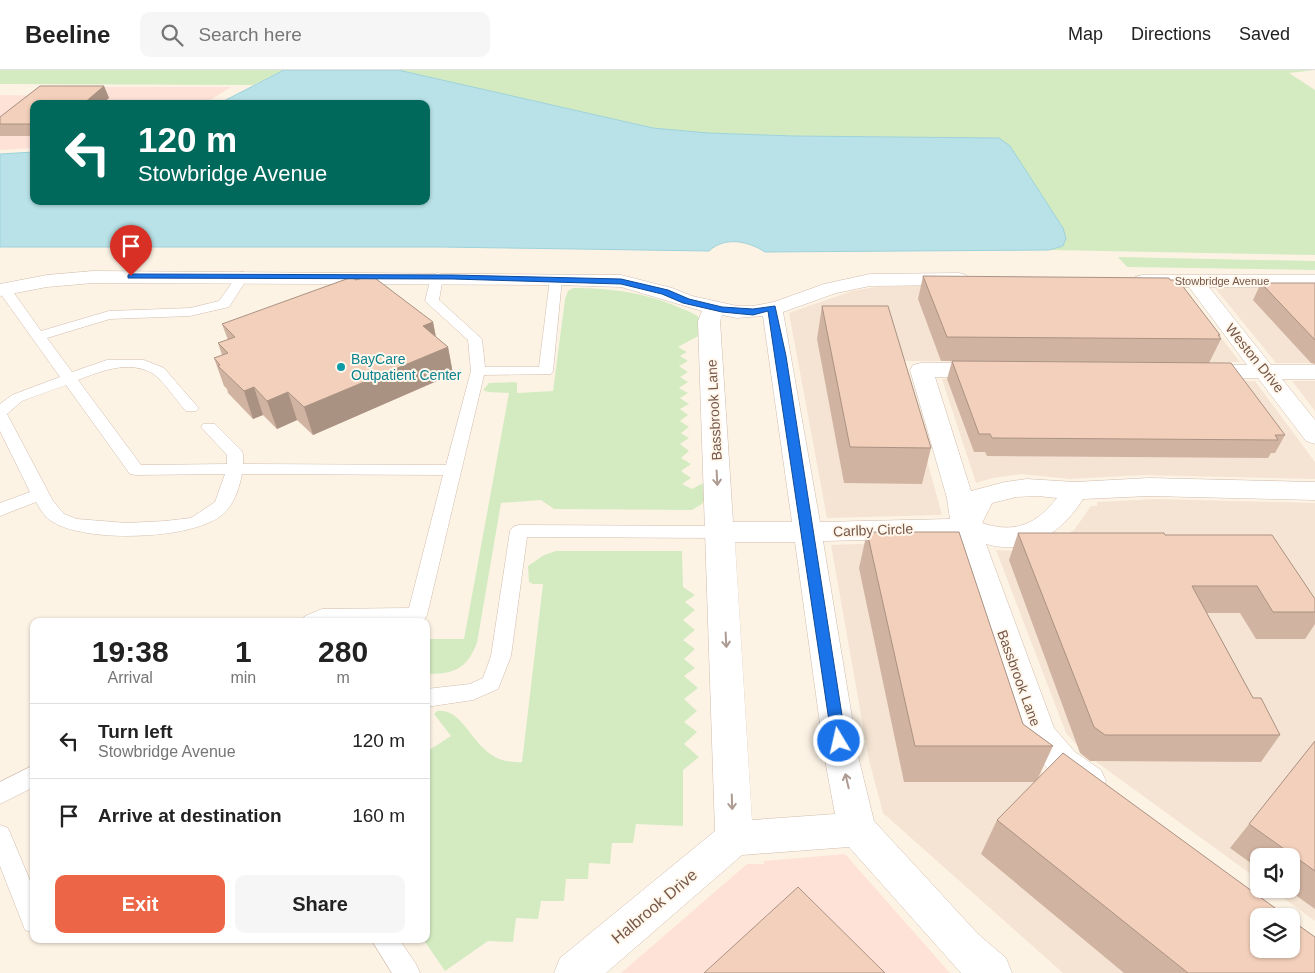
<!DOCTYPE html>
<html lang="en">
<head>
<meta charset="utf-8">
<style>
	:root { --surface:#fff; --page:#f6f6f6; --text:#222; --muted:#767676; --line:#e0e0e0; --accent:#eb6546 }
	body { margin:0; font-family:Arial,sans-serif; background:var(--page); color:var(--text); height:100vh; display:flex; flex-direction:column; font-size:19px; white-space:nowrap }
	* { box-sizing:border-box; margin:0 }
	p { font-size:16px; color:var(--muted) }
	.icon { flex:none; width:28px; height:28px; fill:none; stroke:currentColor; stroke-width:2; stroke-linecap:round; stroke-linejoin:round }
	.map { position:relative; flex:1; overflow:hidden }
	.sheet { position:absolute; left:30px; top:548px; width:400px; height:325px; display:flex; flex-direction:column; background:var(--surface); border-radius:10px; box-shadow:0 1px 4px #0004 }
	.sheet>* { flex:none }
	.guide { position:absolute; left:30px; top:30px; width:400px; height:105px; border-radius:10px; box-shadow:0 1px 4px #0004; background:#00695c; color:#fff; overflow:hidden }
	.buttons { position:absolute; left:1250px; top:778px; display:grid; gap:10px }
	.buttons a { display:grid; place-items:center; width:50px; height:50px; border-radius:10px; background:var(--surface); box-shadow:0 1px 4px #0004; font-size:25px }
	.pin { position:absolute; display:grid; place-items:center; width:42px; height:42px; color:#fff; margin:-51px -21px; border-radius:50% 50% 50% 0; rotate:-45deg; box-shadow:0 0 5px #0007 }
	.pin .icon { rotate:45deg }
	.me { position:absolute; width:55px; margin:-28px; rotate:351deg; stroke-linejoin:round; filter:drop-shadow(0 0 4px #0008) }
	.turn { display:flex; align-items:center; gap:18px; height:105px; padding:0 25px; font-size:22px }
	.turn .icon { width:65px; height:65px; stroke-width:2.5 }
	.turn b { display:block; font-size:35px; line-height:42px }
	.eta { display:flex; justify-content:space-evenly; align-items:center; height:85px; text-align:center }
	.eta b { font-size:30px; font-weight:700; line-height:35px }
	.action { display:flex; gap:10px; margin-top:auto; padding:10px 25px }
	.action a { flex:1; height:58px; border-radius:10px; background:var(--accent); color:#fff; font-size:20px; font-weight:700; line-height:58px; text-align:center }
	.action a+a { background:var(--page); color:var(--text) }
	ul { padding:0; list-style:none }
	li { display:flex; align-items:center; gap:15px; height:75px; padding:0 25px; border-top:1px solid var(--line) }
	li div { flex:1 }
	li b { display:block; font-size:19px }
	li em { font-style:normal }
	header { display:flex; align-items:center; gap:30px; box-sizing:border-box; height:70px; padding:0 25px; background:var(--surface); border-bottom:1px solid var(--line) }
	header strong { font-size:24px }
	nav { display:flex; gap:28px; margin-inline-start:auto; font-size:18px }
	.search { width:350px; height:45px; background:var(--page); display:flex; align-items:center; gap:12px; box-sizing:border-box; padding:0 18px; border-radius:10px; color:var(--muted); font-size:19px }
	.map>svg:first-child { display:block }
	.residential { fill:#f5e4d3 }
	.commercial { fill:#fee2d8 }
	.green { fill:#d4ebc2 }
	.water { fill:#b8e2e7; stroke:#9ed2da }
	.lines { fill:none; stroke-linecap:round; stroke-linejoin:round }
	.service-casing { stroke:#d1bcad; stroke-width:1 }
	.minor-casing { stroke:#d1bcad; stroke-width:1 }
	.service { fill:#fff; fill-rule:evenodd }
	.minor { fill:#fff; fill-rule:evenodd }
	.wall { fill:#d1b3a1 }
	.shaded-wall { fill:#aa9283 }
	.building { fill:#f3d0bb; stroke:#aa9283 }
	.oneway { stroke:#ad9b92 }
	.route { fill:#1a73e8; stroke:#114b97 }
	.culture-dot { fill:#0f9aa8; stroke:#fff7ec; stroke-width:2 }
	.labels { text-anchor:middle; stroke-width:4; stroke-linejoin:round; paint-order:stroke }
	.far-street-label { font-size:11px; fill:#775849; stroke:#fff7ec }
	.street-label { font-size:14px; fill:#775849; stroke:#fff7ec }
	.culture-label { font-size:14px; fill:#0d838f; stroke:#fff7ec; text-anchor:start }
	.near-street-label { font-size:16px; fill:#775849; stroke:#fff7ec }
</style>
</head>
<body>
<header>
<strong>Beeline</strong>
<div class="search"><svg class="icon" aria-label="search" viewBox="0 0 24 24"><circle cx="10" cy="10" r="6"/><path d="M15 15l6 6"/></svg>Search here</div>
<nav><a>Map</a><a>Directions</a><a>Saved</a></nav>
</header>
<div class="map">
<svg width="1315" height="903" viewBox="0 0 1315 903">
	<rect width="100%" height="100%" fill="#fdf3e5"/>
	<g class="residential">
		<polygon points="909,216 1183,218 1240,292 900,291 942,445 827,448 789,243 852,221 876,217"/>
		<polygon points="1215,218 1315,218 1315,293 1276,293"/>
		<polygon points="942,309 1255,311 1315,392 1315,409 1143,405 1070,409 1021,404 993,408 976,413"/>
		<polygon points="1292,311 1315,311 1315,341"/>
		<polygon points="1157,429 1315,433 1315,851 1271,819 1291,819 1291,786 1259,786 1259,810 1084,683 1066,663 996,480 1020,481 1052,473 1074,460 1091,436 1097,436 1097,432"/>
		<polygon points="882,473 1040,701 1259,867 1259,879 1306,903 1063,903 883,743 869,690 831,475"/>
	</g>
	<g class="commercial">
		<polygon points="98,17 231,17 204,34 34,34 34,78 0,80 0,25 72,26"/>
		<polygon points="845,784 950,903 621,903 747,794 764,794 764,791"/>
	</g>
	<g class="green">
		<polygon points="0,0 284,0 253,15 0,14"/>
		<polygon points="398,0 1315,0 1289,3 1315,20 1315,185 1049,180 1063,176 999,68 793,66 708,63 653,58"/>
		<polygon points="1118,187 1315,191 1315,200 1127,197"/>
		<path d="M573 218C612 218 647 223 683 239 688 241 697 244 700 249 702 253 702 260 702 264L678 277 687 282 680 286 688 291 679 296 688 302 680 307 688 312 679 318 688 323 680 328 689 334 680 339 688 345 680 351 689 357 681 363 689 368 680 374 689 381 681 388 691 394 681 401 691 408 682 414 692 419 703 413 707 414 709 421 702 434 692 440 554 439 541 430 501 433 477 573C466 600 454 604 426 604V569H464L509 323 488 322 483 320 489 313 514 312 517 313V323L553 321 565 229 568 221Z"/>
		<path d="M556 481H682L683 517 695 525 685 532 695 540 683 550 695 560 683 570 695 579 684 589 695 598 684 606 698 618 684 629 697 641 684 652 697 662 684 674 699 687 683 700V756L636 754 633 773H612L610 794 589 793 588 809H566L564 831H541L538 849 516 848 513 872 488 871 445 901 423 869H426V682L451 666 434 644 437 641C470 637 472 696 522 692L543 514H533L529 512 528 496 544 485Z"/>
	</g>
	<path class="water" d="M284 0H398L653 58 708 63 793 66 999 68 1010 76 1063 158 1066 168 1063 176 1049 180 765 182C748 171 725 166 709 181L440 177H0V84L34 82V131H426V34H218Z"/>
	<g class="lines">
		<defs>
			<g id="service">
				<path d="M243 202 249 206 229 237 190 246 110 249 47 268 72 302 107 290H144L164 298 196 335 199 338 196 341H186C177 331 163 310 152 303 128 290 101 301 78 310L141 395 227 394V385L201 357 203 354H215L241 380 243 384V394L446 395 471 301 468 270 425 231 431 207 437 203 442 204 443 207 439 230 482 269 485 297H539L550 209 556 205 562 209 553 301 551 304 484 305 427 545 424 550 302 551 305 546 322 539 409 538 443 405 242 404C239 419 234 435 222 445 192 470 86 473 53 452 45 448 41 440 36 432L0 446V433L30 422 0 361V334L12 325 60 307 0 223V216H9L41 261 109 241 190 238 219 231 239 203ZM66 315 130 404 136 405 225 404 215 432 191 448 165 451 127 453 77 449 64 444 53 431 7 344 22 331Z"/>
				<polygon points="519,455 720,456 726,458 729,462 726,466 720,468 527,467 511,586 498,619 473,630 426,637 426,619 470,614 483,608 491,586 510,461 513,457"/>
				<polygon points="34,695 34,717 0,734 0,712"/>
				<polygon points="0,755 8,758 34,820 34,863 25,860 0,796"/>
				<polygon points="371,869 399,869 416,894 420,903 392,903"/>
			</g>
			<g id="minor">
				<path d="M93 201 621 205 672 218 692 226 737 236H753L774 232 824 214 870 204 959 203 966 205 969 209 966 213 959 215 870 216 836 223 783 242 820 452 950 449 947 428 910 300 913 295 921 293H986L994 295 997 300 994 305 986 307H935L971 421 1005 412 1027 409 1075 412 1149 408 1315 412V430L1149 426 1083 429C1062 463 1027 486 986 474L1054 658 1075 682 1101 700 1106 711 1101 722 1088 727C1062 717 1045 697 1028 676L955 468 823 471 859 690 874 751 978 864 1006 888 1012 903H961L849 777 742 785 606 903H554L560 888 715 761 698 251 702 241 621 217 556 215 93 213 47 217 0 226V214L47 205ZM722 245 737 248 763 246 792 452H733L720 251ZM1038 426 1057 428C1037 454 1015 464 982 453L992 433 1016 427ZM735 472H795L825 690 835 744 752 750Z"/>
				<polygon points="1142,205 1315,205 1315,217 1209,217 1271,295 1315,295 1315,309 1282,309 1315,350 1315,374 1306,371 1258,308 1199,308 1191,306 1188,301 1191,296 1199,294 1247,295 1189,217 1142,217 1135,215 1132,211 1135,207"/>
			</g>
		</defs>
		<use href="#service" class="service-casing"/>
		<use href="#minor" class="minor-casing"/>
		<use href="#service" class="service"/>
		<use href="#minor" class="minor"/>
	</g>
	<g class="wall">
		<polygon points="40,16 104,16 109,28 102,34 34,34 34,66 0,66 0,47"/>
		<polygon points="923,206 1220,265 1219,266 1221,269 1209,293 941,291 918,229"/>
		<polygon points="356,210 433,252 436,267 448,277 453,304 313,365 297,350 277,359 263,345 253,349 228,323 227,319 224,316 214,288 222,285 218,273 228,270 222,254"/>
		<polygon points="1261,213 1315,213 1315,294 1311,293 1253,230"/>
		<polygon points="822,236 931,378 922,414 844,413 817,269"/>
		<polygon points="952,291 1285,365 1275,383 1271,383 1268,388 987,386 985,382 974,382 947,309"/>
		<polygon points="867,462 1023,654 1053,676 1037,710 1315,903 1124,903 981,784 997,750 1035,712 904,712 859,498"/>
		<polygon points="1018,463 1165,465 1315,529 1315,554 1305,569 1256,569 1240,543 1207,543 1253,628 1280,665 1261,692 1090,691 1080,683 1009,490"/>
		<polygon points="1315,671 1315,839 1287,819 1291,819 1291,786 1259,786 1259,799 1230,778"/>
	</g>
	<g class="shaded-wall">
		<polygon points="104,16 109,28 102,34 83,34"/>
		<polygon points="433,252 438,279 423,256"/>
		<polygon points="448,277 453,304 313,365 304,337"/>
		<polygon points="254,317 263,345 253,349 244,321"/>
		<polygon points="288,322 297,350 277,359 267,331"/>
	</g>
	<g class="building">
		<polygon points="40,16 104,16 83,34 34,34 34,54 0,54 0,47"/>
		<polygon points="371,205 433,252 423,256 448,277 304,337 288,322 267,331 254,317 244,321 218,296 220,295 214,288 228,283 218,273 235,267 222,254 352,207 356,210"/>
		<polygon points="923,206 1169,208 1170,210 1178,210 1220,265 1218,265 1221,269 947,267"/>
		<polygon points="1261,213 1315,213 1315,270"/>
		<polygon points="822,236 888,236 931,378 850,377"/>
		<polygon points="952,291 1231,293 1285,365 1275,365 1278,370 992,368 990,364 979,364"/>
		<polygon points="867,462 959,462 1023,654 1053,676 915,676"/>
		<polygon points="1018,463 1164,463 1165,465 1272,465 1315,529 1315,542 1273,542 1257,516 1192,516 1253,628 1261,628 1280,665 1105,665 1094,657"/>
		<polygon points="1315,671 1315,801 1249,754"/>
		<polygon points="1063,683 1286,846 1259,846 1259,879 1291,879 1291,850 1315,867 1315,903 1188,903 997,750"/>
		<polygon points="798,817 885,903 704,903"/>
	</g>
	<defs><path id="oneway-shaft" d="M-6 0H5M1.5-3L5.5 0L1.5 3" fill="none" stroke-width="1.6" stroke-linecap="round" stroke-linejoin="round" transform="scale(1.25)"/></defs>
	<g class="oneway">
		<use href="#oneway-shaft" transform="translate(717 408) rotate(87)"/>
		<use href="#oneway-shaft" transform="translate(726 570) rotate(87)"/>
		<use href="#oneway-shaft" transform="translate(847 711) rotate(-103)"/>
		<use href="#oneway-shaft" transform="translate(732 732) rotate(88)"/>
	</g>
	<polygon class="route" points="131,204 453,205 621,209 668,220 689,229 722,237 753,239 775,236 786,286 846,671 844,675 839,677 834,675 832,671 768,241 753,245 722,242 683,233 662,224 621,214 453,209 128,208 128,205"/>
	<circle class="culture-dot" cx="341" cy="297" r="5"/>
	<g class="labels">
		<g class="far-street-label">
			<text x="1222" y="215">Stowbridge Avenue</text>
		</g>
		<g class="street-label">
			<text transform="translate(1255 288) rotate(51)" y="5">Weston Drive</text>
			<text transform="translate(714 340) rotate(-93)" y="5">Bassbrook Lane</text>
			<text transform="translate(873 460) rotate(-2)" y="5">Carlby Circle</text>
			<text transform="translate(1019 608) rotate(70)" y="5">Bassbrook Lane</text>
		</g>
		<g class="culture-label">
			<text x="351" y="294">BayCare<tspan x="351" dy="16">Outpatient Center</tspan></text>
		</g>
		<g class="near-street-label">
			<text transform="translate(654 836) rotate(-40)" y="6">Halbrook Drive</text>
		</g>
	</g>
</svg>
<div class="buttons">
<a><svg class="icon" aria-label="sound" viewBox="0 0 24 24"><path d="M4 9h4l5-4v14l-5-4H4zM17 9q2 3 0 6"/></svg></a>
<a><svg class="icon" aria-label="layers" viewBox="0 0 24 24"><path d="M12 4l9 5-9 5-9-5zM3 14l9 5 9-5"/></svg></a>
</div>
<div class="pin" style="left:131px;top:206px;background:#d93025"><svg class="icon" aria-label="arrive" viewBox="0 0 24 24"><path d="M6 21V4h12l-3 4 3 4H6"/></svg></div>
<svg class="me" style="left:839px;top:671px" viewBox="-20 -20 40 40"><circle r="17" fill="#1a73e8" stroke="#fff" stroke-width="3"/><path d="M0-11L8 9 0 5-8 9z" fill="#fff"/></svg>
<div class="guide">
<div class="turn"><svg class="icon" aria-label="left" viewBox="0 0 24 24"><path d="M17 20v-9H6M10 6l-5 5 5 5"/></svg><div><b>120 m</b>Stowbridge Avenue</div></div>
</div>
<section class="sheet">
<div class="eta">
<div><b>19:38</b><p>Arrival</p></div>
<div><b>1</b><p>min</p></div>
<div><b>280</b><p>m</p></div>
</div>
<ul>
<li><svg class="icon" aria-label="left" viewBox="0 0 24 24"><path d="M17 20v-9H6M10 6l-5 5 5 5"/></svg><div><b>Turn left</b><p>Stowbridge Avenue</p></div><em>120 m</em></li>
<li><svg class="icon" aria-label="arrive" viewBox="0 0 24 24"><path d="M6 21V4h12l-3 4 3 4H6"/></svg><div><b>Arrive at destination</b></div><em>160 m</em></li>
</ul>
<div class="action"><a>Exit</a><a>Share</a></div>
</section>
</div>
</body>
</html>
